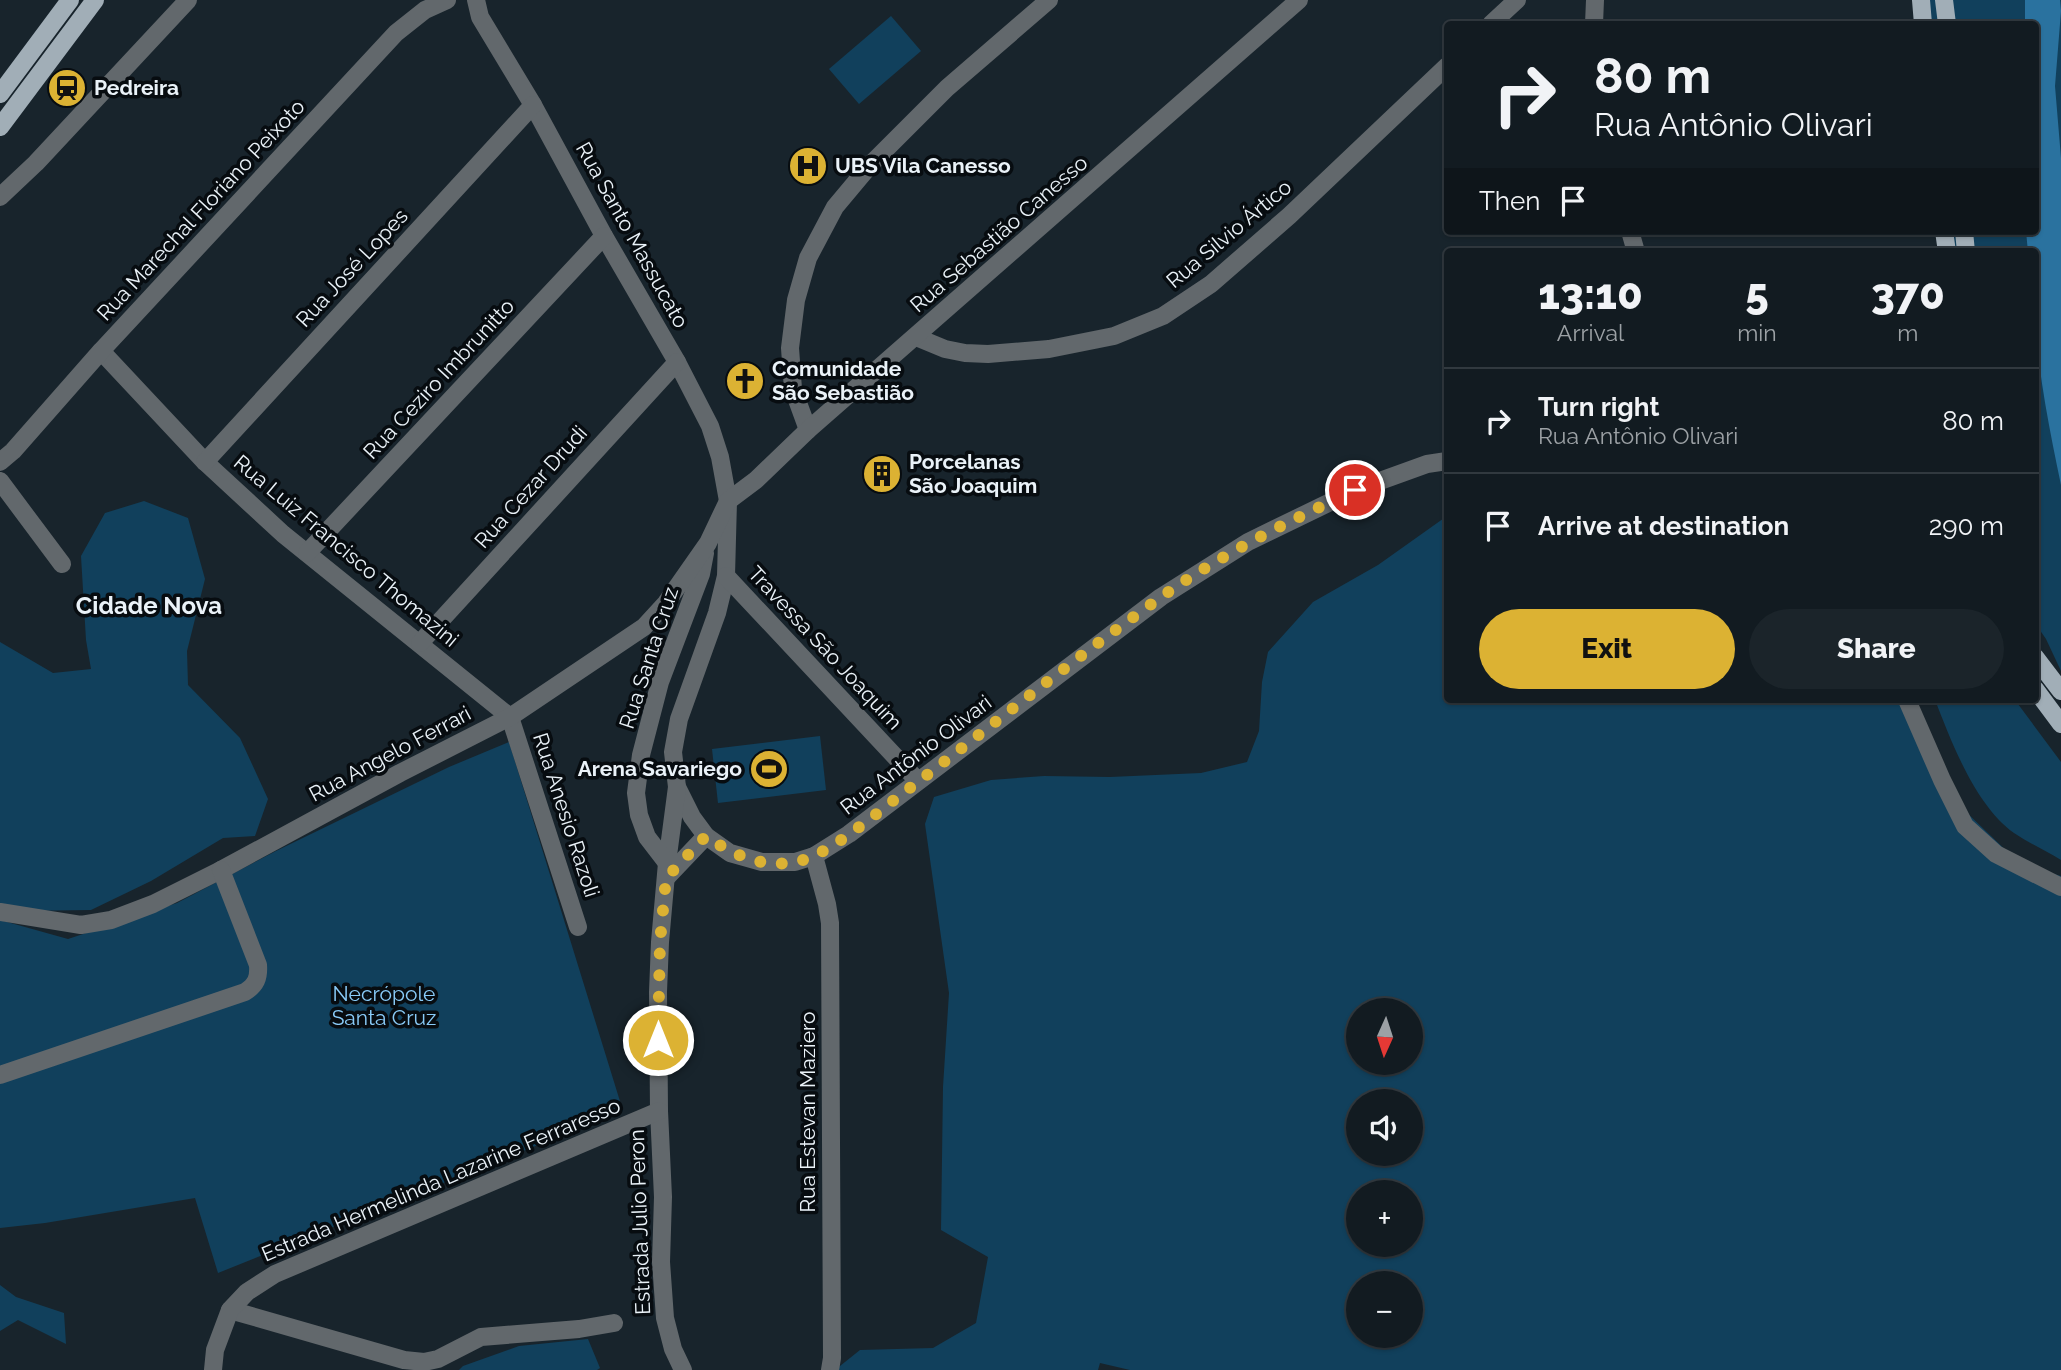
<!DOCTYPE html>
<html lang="en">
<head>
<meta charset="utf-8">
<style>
	:root { --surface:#121b21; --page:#1b242a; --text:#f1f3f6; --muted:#9ca1a5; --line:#31393f; --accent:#dcb233 }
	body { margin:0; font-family:Raleway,sans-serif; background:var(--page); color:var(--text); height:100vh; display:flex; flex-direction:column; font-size:26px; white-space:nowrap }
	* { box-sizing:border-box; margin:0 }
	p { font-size:23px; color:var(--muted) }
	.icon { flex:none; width:38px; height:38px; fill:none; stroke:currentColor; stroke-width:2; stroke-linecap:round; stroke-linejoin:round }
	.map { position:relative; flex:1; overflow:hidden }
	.side { position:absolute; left:1444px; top:248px; width:595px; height:455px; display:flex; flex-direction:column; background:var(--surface); border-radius:7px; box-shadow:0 2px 5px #0004,0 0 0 2px var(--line) }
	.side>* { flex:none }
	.banner { position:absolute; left:1444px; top:21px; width:595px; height:214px; border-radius:7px; box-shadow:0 2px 5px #0004,0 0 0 2px var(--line); background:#121b21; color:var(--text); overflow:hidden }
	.needle { width:46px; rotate:183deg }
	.controls { position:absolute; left:1346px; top:998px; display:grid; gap:14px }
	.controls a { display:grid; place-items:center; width:77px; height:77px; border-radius:50%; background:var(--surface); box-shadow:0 2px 5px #0004,0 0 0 2px var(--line); font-size:35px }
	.pin { position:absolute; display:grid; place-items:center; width:60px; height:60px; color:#fff; margin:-30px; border:4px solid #fff; border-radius:50%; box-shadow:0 2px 7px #0007 }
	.me { position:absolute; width:77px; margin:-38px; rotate:0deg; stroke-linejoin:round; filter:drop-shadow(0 0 5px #0008) }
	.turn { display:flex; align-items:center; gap:24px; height:147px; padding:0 35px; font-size:32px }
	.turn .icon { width:91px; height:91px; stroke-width:2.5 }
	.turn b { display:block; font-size:49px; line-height:60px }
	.then { display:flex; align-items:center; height:66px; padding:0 35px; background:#0003; gap:14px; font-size:26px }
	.eta { display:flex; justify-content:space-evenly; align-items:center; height:119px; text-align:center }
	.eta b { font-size:42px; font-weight:800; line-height:49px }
	.primary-button { display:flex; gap:14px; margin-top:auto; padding:14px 35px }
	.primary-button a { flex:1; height:80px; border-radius:42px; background:var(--accent); color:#111; font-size:28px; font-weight:800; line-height:80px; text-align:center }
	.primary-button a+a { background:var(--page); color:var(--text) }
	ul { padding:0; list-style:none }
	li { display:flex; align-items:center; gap:21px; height:105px; padding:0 35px; border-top:2px solid var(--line) }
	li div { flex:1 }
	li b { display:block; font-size:26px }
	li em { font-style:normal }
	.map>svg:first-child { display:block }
	.green { fill:#11405c; fill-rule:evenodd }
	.water { fill:#2a729f }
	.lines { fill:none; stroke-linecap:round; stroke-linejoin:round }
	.minor { stroke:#62686c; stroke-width:18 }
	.major { stroke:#a1aeb7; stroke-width:18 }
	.route { stroke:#dcb233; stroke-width:12; stroke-dasharray:0 21.6 }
	.labels { text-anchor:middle; stroke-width:7; stroke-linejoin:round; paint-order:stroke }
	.poi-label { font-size:21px; font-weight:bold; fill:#eaf2f8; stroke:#070c10; text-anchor:start }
	.street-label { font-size:21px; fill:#eaf2f8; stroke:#070c10 }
	.park-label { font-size:21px; fill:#89cbf8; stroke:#070c10 }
	.quarter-label { font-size:24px; font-weight:bold; fill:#eaf2f8; stroke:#070c10 }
</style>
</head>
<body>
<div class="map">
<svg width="2061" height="1370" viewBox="0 0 2061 1370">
	<rect width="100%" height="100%" fill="#18242c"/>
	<g class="green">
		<polygon points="1926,0 2061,0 2061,671 2046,639 2035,623 2035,252 1953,252 1951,231 2035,231 2035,24 1929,24"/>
		<polygon points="891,16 921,51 859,104 829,69"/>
		<polygon points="144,501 188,518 205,579 187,651 188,685 240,738 268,799 255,836 223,838 151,881 91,910 15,911 0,906 0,642 53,673 91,669 86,640 81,556 105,513"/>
		<path d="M1447 516V700H1909L1962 808 2021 865 2061 876V1370H1130L1100 1363 1098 1370H835L860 1350 933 1348 976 1323 988 1257 941 1230 943 1087 949 993 925 824 934 797 991 780 1044 776 1110 777 1201 773 1247 762 1259 731 1262 682 1268 652 1313 602 1378 565ZM1358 1010H1410V1062H1358ZM1358 1101H1410V1153H1358ZM1358 1192H1410V1244H1358ZM1358 1283H1410V1335H1358Z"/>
		<path d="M1935 700H2015L2061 762V860C2046 851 2029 843 2014 833 1975 805 1952 743 1935 700Z"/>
		<polygon points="820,736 826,790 718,803 712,749"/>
		<polygon points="509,742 623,1111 218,1273 195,1198 45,1223 0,1228 0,920 68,939 177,903 276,851 449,767"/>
		<polygon points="0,1285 16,1297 64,1313 66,1344 18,1320 0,1331"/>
		<polygon points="588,1339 600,1368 597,1370 459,1370 463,1366 519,1346"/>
	</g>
	<path class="water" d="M2025 0H2060L2061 11 2055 86 2061 158V485C2050 432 2039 377 2035 323 2034 299 2035 276 2035 252H2028L2026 231H2035V24H2025Z"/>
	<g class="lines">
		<g class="minor">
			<polyline points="476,0 480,17 533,105 604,236 677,362 710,426 720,457 728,501 726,576 717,613 679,719 673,752 677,787 692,817 706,836 730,853 762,862 795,862 814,856 849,834 1161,597 1248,542 1355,490 1427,464 1447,461"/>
			<polyline points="1491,24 1517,0"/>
			<polyline points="1594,24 1595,0"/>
			<polyline points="0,197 36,163 188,0"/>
			<polyline points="1630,231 1636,252"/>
			<polyline points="916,337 945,349 965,353 988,354 1049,349 1114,336 1163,316 1211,284 1289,216 1447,66"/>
			<polyline points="101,351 205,462 283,534 510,717 578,927"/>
			<polyline points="808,430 793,389 790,348 796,300 808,258 835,207 871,164 947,88 1049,0"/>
			<polyline points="0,462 13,451 101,351 396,33 425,10 447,0"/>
			<polyline points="205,462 533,105"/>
			<polyline points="0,481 62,564"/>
			<polyline points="307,553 604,236"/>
			<polyline points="726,576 918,781"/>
			<polyline points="420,643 677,362"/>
			<polyline points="1907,700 1942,780 1965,826 1996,854 2061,887"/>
			<polyline points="677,787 667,863 660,942 658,992 659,1111 663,1197 661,1262 665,1318 673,1349 683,1370"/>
			<polyline points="814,856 827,904 830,923 832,1358 830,1370"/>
			<polyline points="667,863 647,837 639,815 636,793 641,755 660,682 701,574 705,553"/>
			<polyline points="666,878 706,836"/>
			<polyline points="0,912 81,925 111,920 153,904 221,870 400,773 510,717 644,627 666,603 708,543 728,501 756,480 808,430 1299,0"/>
			<path d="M0 1075 245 992C256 985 259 978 258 965L221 870"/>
			<polyline points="230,1310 404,1360 424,1362 438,1359 481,1337 579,1329 614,1323"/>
			<polyline points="213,1370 215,1350 230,1310 247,1292 275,1274 659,1111"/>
		</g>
		<g class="major">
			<polyline points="1921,0 1923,24"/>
			<polyline points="1944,0 1947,24"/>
			<polyline points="0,94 70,0"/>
			<polyline points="0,127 95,0"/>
			<polyline points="1944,231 1947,252"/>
			<polyline points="1964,231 1966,252"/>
			<polyline points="2035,657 2061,691"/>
			<polyline points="2035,689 2061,724"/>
		</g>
	</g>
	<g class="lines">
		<path class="route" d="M658 1040 660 942 666 878 706 836C733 855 761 868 795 862 828 856 875 814 902 794 988 729 1072 660 1160 598 1221 554 1288 522 1355 490"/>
	</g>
	<defs>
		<symbol id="station-disc" viewBox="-11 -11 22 22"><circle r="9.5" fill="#dcb233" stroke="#070c10"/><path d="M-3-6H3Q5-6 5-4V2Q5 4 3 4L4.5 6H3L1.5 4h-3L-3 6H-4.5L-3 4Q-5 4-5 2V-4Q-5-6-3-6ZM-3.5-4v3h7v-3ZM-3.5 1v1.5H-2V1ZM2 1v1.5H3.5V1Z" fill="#111"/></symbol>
		<symbol id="hospital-disc" viewBox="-11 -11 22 22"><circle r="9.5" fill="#dcb233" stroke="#070c10"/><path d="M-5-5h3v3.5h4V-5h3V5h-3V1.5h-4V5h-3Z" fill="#111"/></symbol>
		<symbol id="church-disc" viewBox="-11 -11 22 22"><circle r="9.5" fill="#dcb233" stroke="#070c10"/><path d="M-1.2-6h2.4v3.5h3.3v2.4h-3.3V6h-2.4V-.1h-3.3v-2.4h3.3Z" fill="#111"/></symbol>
		<symbol id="building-disc" viewBox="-11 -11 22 22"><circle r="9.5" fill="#dcb233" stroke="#070c10"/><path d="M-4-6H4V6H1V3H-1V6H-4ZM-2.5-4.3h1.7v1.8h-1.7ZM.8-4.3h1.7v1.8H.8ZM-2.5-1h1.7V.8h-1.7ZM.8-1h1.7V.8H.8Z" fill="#111"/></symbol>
		<symbol id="stadium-disc" viewBox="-11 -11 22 22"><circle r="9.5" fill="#dcb233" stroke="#070c10"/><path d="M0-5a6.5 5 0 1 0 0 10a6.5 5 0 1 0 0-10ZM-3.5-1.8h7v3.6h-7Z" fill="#111"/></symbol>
	</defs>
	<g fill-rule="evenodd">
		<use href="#station-disc" x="45" y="66" width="44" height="44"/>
		<use href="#hospital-disc" x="786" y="144" width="44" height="44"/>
		<use href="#church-disc" x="723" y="359" width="44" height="44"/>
		<use href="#building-disc" x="860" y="452" width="44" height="44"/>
		<use href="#stadium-disc" x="747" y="747" width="44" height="44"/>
	</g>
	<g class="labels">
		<g class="poi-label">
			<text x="94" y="95">Pedreira</text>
			<text x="835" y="173">UBS Vila Canesso</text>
			<text x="772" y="376">Comunidade<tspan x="772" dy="24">São Sebastião</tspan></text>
			<text x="909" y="469">Porcelanas<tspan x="909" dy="24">São Joaquim</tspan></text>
			<text x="742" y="776" text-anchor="end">Arena Savariego</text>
		</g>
		<g class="street-label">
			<text transform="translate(201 210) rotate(-47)" y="7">Rua Marechal Floriano Peixoto</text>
			<text transform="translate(999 234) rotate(-41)" y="7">Rua Sebastião Canesso</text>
			<text transform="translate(1229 234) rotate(-40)" y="7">Rua Silvio Ártico</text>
			<text transform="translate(632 235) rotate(61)" y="7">Rua Santo Massucato</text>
			<text transform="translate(352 268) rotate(-47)" y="7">Rua José Lopes</text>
			<text transform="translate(439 379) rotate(-47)" y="7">Rua Ceziro Imbrunitto</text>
			<text transform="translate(531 487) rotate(-48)" y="7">Rua Cezar Drudi</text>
			<text transform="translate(346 551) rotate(40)" y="7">Rua Luiz Francisco Thomazini</text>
			<text transform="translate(825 648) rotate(47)" y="7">Travessa São Joaquim</text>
			<text transform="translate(649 658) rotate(-72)" y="7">Rua Santa Cruz</text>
			<text transform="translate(390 754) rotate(-28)" y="7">Rua Angelo Ferrari</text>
			<text transform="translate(916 755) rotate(-37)" y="7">Rua Antônio Olivari</text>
			<text transform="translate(566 815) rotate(72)" y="7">Rua Anesio Razoli</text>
			<text transform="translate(808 1112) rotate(-90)" y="7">Rua Estevan Maziero</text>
			<text transform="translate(441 1180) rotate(-23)" y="7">Estrada Hermelinda Lazarine Ferraresso</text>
			<text transform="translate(640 1222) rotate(-92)" y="7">Estrada Julio Peron</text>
		</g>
		<g class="park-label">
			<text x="384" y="1001">Necrópole<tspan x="384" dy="24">Santa Cruz</tspan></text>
		</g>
		<g class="quarter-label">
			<text x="149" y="614">Cidade Nova</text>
		</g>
	</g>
</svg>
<div class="controls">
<a><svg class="needle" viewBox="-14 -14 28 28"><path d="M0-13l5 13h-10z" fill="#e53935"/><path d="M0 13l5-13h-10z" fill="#9ca1a5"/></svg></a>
<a><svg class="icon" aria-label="sound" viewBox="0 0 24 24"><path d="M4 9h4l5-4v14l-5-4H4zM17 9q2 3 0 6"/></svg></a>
<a>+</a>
<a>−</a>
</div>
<div class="pin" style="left:1355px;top:490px;background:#d93025"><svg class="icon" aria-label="arrive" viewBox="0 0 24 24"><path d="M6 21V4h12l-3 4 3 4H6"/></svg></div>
<svg class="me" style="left:658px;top:1040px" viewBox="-20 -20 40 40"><circle r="17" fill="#dcb233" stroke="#fff" stroke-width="3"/><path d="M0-11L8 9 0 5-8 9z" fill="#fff"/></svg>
<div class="banner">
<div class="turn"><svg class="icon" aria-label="right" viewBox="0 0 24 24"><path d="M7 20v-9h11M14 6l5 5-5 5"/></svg><div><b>80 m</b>Rua Antônio Olivari</div></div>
<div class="then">Then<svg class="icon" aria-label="arrive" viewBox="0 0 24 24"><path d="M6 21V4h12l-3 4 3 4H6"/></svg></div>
</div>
<section class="side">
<div class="eta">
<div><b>13:10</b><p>Arrival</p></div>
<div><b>5</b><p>min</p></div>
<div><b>370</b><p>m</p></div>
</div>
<ul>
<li><svg class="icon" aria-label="right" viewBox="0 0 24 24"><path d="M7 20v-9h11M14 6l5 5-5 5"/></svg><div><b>Turn right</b><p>Rua Antônio Olivari</p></div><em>80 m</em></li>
<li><svg class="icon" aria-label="arrive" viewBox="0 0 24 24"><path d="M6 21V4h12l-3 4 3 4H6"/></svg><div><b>Arrive at destination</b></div><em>290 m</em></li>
</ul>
<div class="primary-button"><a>Exit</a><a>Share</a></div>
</section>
</div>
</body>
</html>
